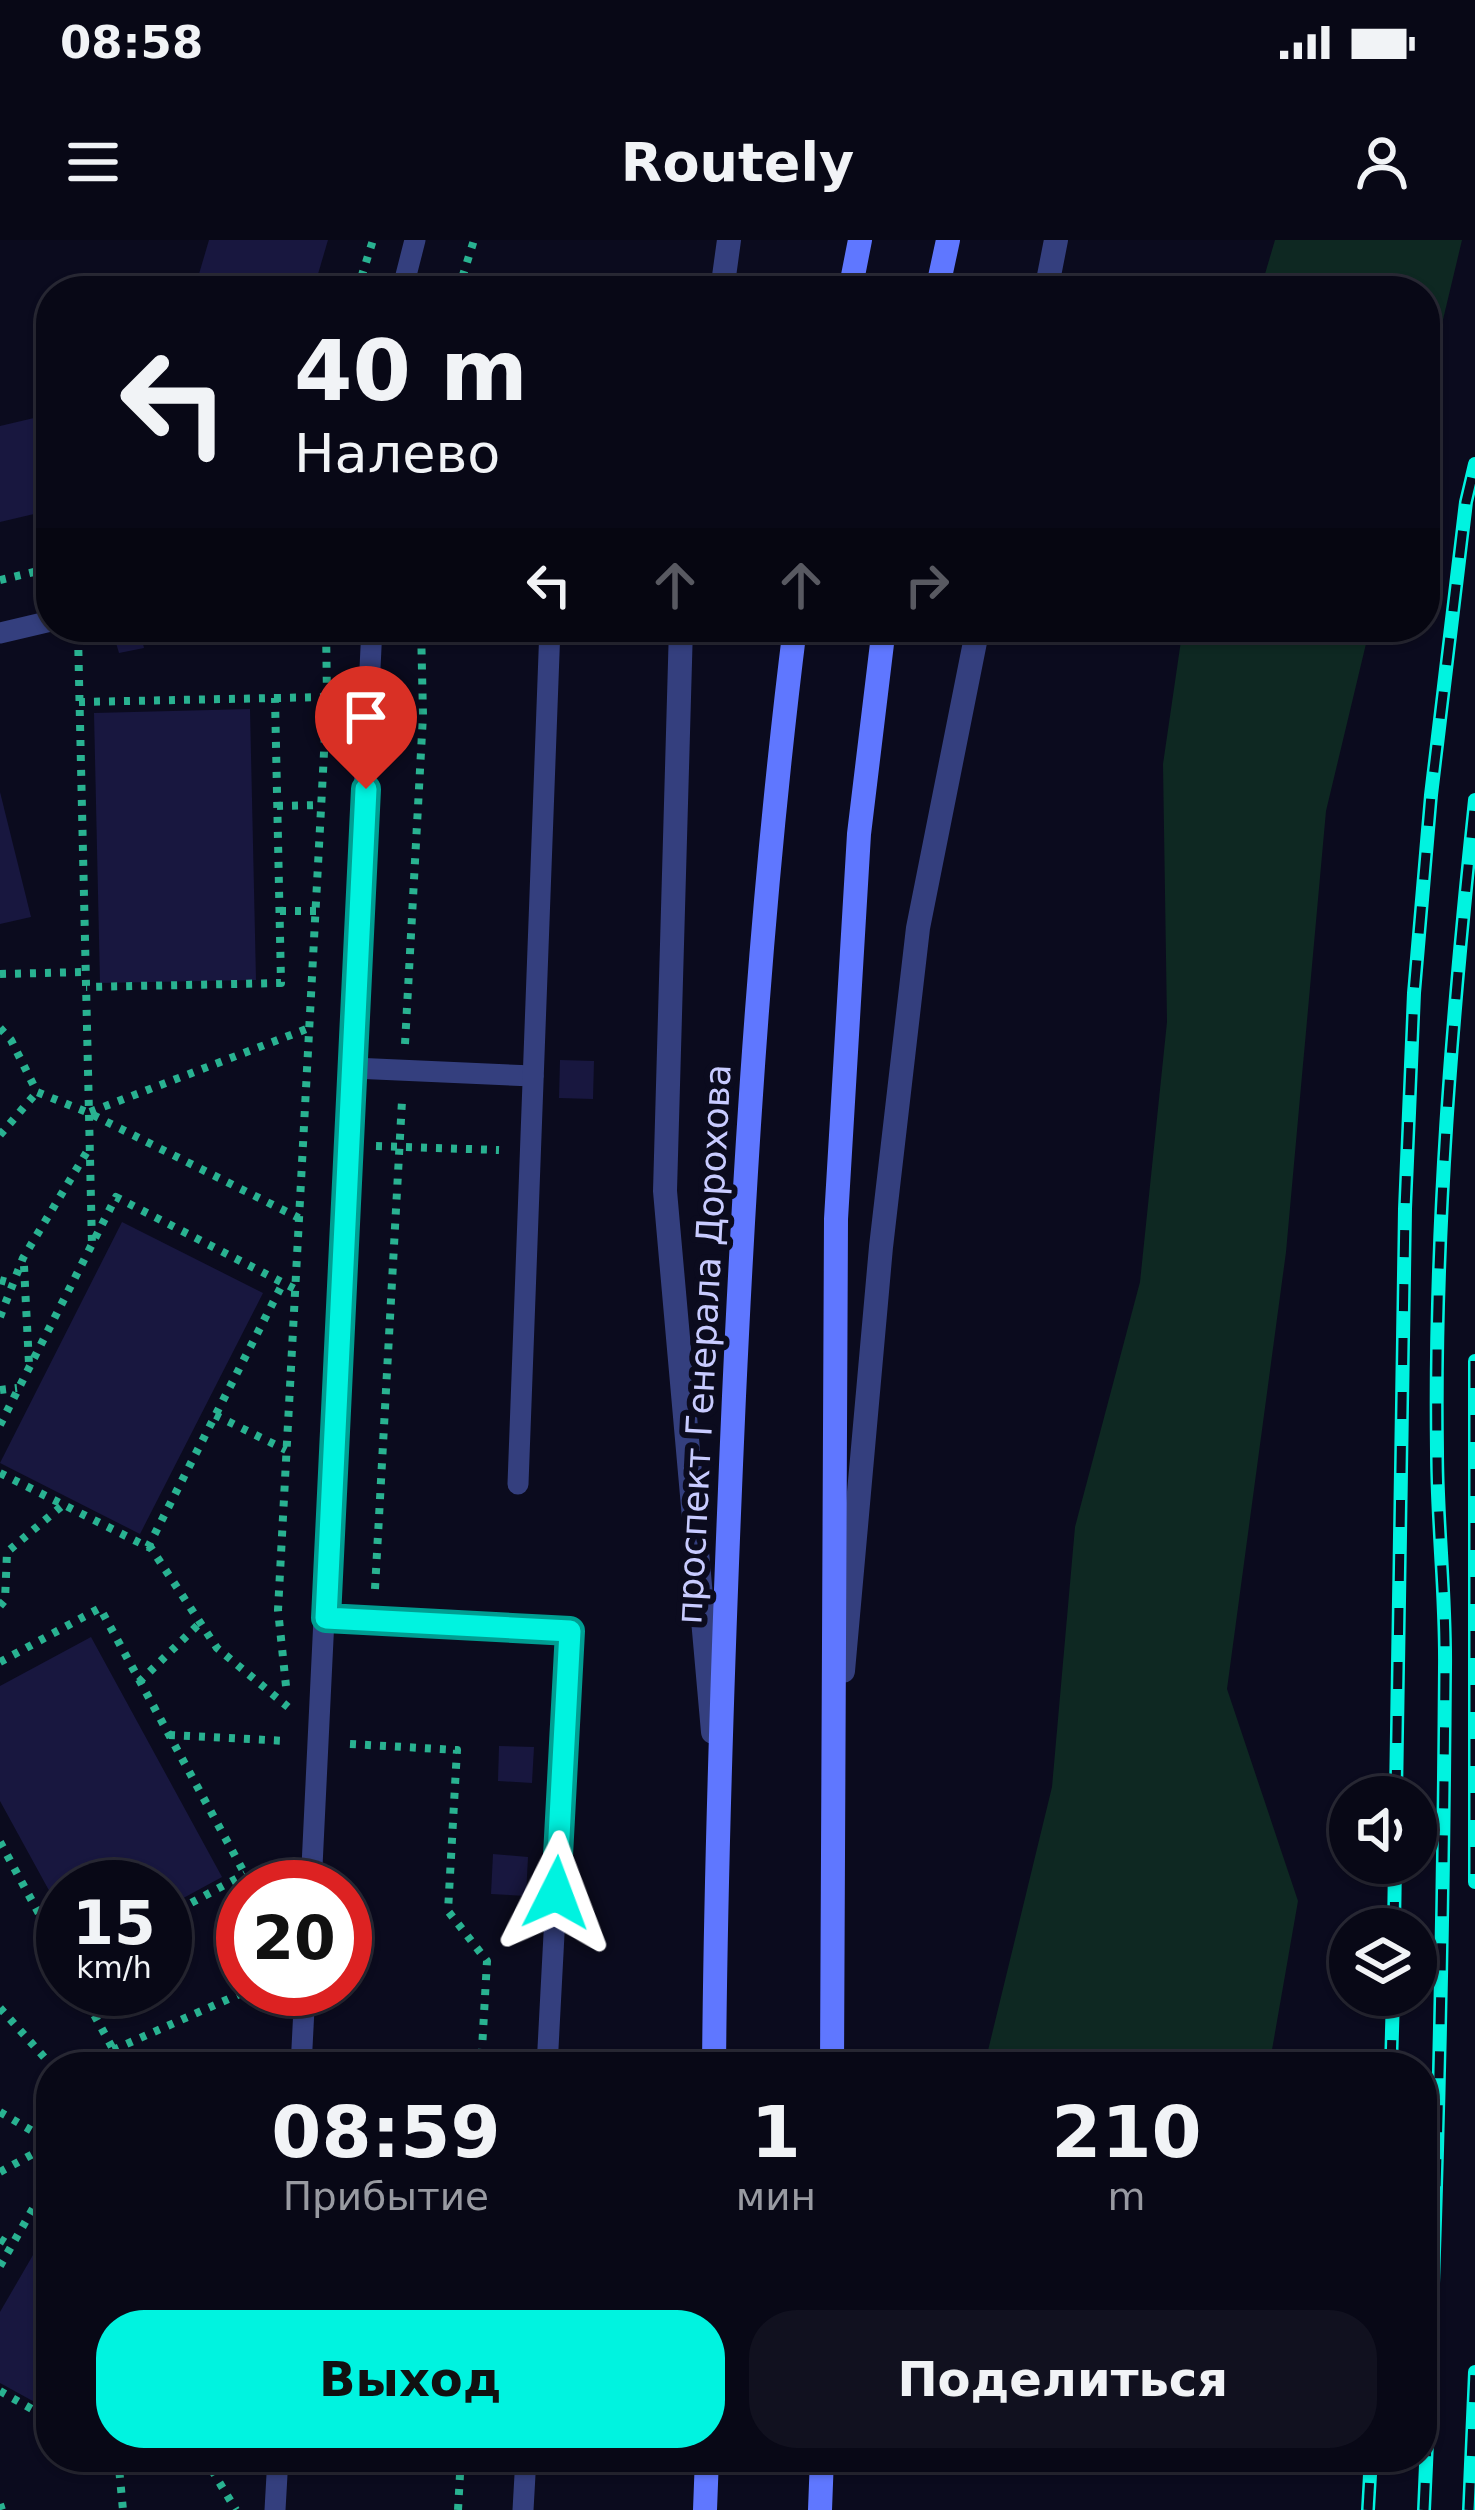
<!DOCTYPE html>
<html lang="ru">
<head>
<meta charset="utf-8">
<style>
	:root { --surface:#080816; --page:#11111f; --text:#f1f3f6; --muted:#989aa1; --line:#292935; --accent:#00f3e0 }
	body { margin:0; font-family:"DejaVu Sans",sans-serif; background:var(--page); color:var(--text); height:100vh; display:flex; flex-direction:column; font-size:45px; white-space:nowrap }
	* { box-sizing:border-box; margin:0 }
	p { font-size:39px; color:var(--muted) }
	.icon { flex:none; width:66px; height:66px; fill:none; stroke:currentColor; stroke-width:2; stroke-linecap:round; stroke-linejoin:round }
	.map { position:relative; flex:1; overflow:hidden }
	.details { position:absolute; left:36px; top:1812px; width:1401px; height:420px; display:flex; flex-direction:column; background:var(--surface); border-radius:48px; box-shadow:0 3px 9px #0004,0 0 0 3px var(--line) }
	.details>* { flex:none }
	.guide { position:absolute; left:36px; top:36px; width:1404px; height:366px; border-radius:48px; box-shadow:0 3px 9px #0004,0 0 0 3px var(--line); background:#080816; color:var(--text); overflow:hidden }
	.tools { position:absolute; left:1329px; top:1536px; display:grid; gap:24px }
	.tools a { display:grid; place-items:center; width:108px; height:108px; border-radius:50%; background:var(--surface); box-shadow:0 3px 9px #0004,0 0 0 3px var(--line); font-size:60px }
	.speed { position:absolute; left:36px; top:1620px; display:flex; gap:24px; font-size:60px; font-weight:700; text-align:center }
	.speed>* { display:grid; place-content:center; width:156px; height:156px; border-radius:50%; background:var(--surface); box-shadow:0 3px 9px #0004,0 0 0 3px var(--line); line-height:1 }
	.speed small { font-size:30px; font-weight:400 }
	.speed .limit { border:18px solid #d22; background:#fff; color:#111 }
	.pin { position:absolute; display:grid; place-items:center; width:102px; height:102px; color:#fff; margin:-123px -51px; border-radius:50% 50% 50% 0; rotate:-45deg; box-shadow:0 0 12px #0007 }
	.pin .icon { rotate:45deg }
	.me { position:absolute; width:132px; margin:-66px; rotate:3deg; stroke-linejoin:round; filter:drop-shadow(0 0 9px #0008) }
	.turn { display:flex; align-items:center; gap:42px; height:252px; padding:0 60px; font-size:54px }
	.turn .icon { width:156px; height:156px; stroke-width:2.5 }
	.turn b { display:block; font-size:84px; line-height:102px }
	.lanes { display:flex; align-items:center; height:114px; padding:0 60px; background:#0003; justify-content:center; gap:60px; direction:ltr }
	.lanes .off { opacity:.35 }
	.eta { display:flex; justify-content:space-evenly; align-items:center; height:204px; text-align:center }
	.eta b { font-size:72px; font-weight:700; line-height:84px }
	.cta { display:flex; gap:24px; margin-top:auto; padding:24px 60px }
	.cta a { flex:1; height:138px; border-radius:48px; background:var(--accent); color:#111; font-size:48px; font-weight:700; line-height:138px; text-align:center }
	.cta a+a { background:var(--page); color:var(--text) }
	.status { display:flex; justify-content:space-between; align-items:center; height:84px; padding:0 60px; background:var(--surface); direction:ltr }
	.status svg { height:33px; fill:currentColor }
	header { display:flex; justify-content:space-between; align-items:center; height:156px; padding:0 60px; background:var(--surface); font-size:54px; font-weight:700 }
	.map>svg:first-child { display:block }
	.green { fill:#0e2822 }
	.building { fill:#18173f }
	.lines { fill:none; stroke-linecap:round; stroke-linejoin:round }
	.path { stroke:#29b291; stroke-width:8; stroke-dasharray:6 9; stroke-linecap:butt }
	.lane { stroke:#343f7e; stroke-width:21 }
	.street { stroke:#343f7e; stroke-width:24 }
	.secondary { stroke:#5f77ff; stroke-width:24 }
	.rail-casing { stroke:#00f3e0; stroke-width:14 }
	.rail { stroke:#0b0b1e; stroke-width:9; stroke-dasharray:27; stroke-linecap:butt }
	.route-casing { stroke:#009e92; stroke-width:30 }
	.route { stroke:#00f3e0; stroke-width:21 }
	.labels { text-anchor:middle; stroke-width:12; stroke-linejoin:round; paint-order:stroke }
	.street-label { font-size:36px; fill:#c8cbff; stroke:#0b0b1e }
</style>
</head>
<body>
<div class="status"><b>08:58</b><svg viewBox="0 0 49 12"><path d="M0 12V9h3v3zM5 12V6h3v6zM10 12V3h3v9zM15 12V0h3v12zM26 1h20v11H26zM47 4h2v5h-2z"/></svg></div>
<header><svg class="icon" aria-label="menu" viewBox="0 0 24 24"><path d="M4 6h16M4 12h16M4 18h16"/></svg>Routely<svg class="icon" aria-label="person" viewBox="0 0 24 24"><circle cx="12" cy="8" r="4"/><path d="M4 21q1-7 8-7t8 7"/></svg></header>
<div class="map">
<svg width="1475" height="2270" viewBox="0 0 1475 2270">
	<rect width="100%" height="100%" fill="#0b0b1e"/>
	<g class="green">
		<polygon points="1275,0 1462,0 1425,155 1425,51 1260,51"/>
		<polygon points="1183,387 1370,387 1326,571 1286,1012 1227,1449 1298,1661 1269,1827 984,1827 1052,1547 1075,1287 1140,1042 1167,782 1163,524"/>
	</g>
	<g class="building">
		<polygon points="209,0 328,0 313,51 194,51"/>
		<polygon points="51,174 51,270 0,282 0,186"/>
		<polygon points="139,389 144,408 119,413 114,396"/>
		<polygon points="250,469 256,740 100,743 94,473"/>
		<polygon points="0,552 31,677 0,684"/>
		<polygon points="560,820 594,821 593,859 559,858"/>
		<polygon points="122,982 263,1053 140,1294 0,1223"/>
		<polygon points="91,1397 222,1637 165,1668 165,1647 63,1647 63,1676 0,1561 0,1446"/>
		<polygon points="499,1506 534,1507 532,1543 498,1541"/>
		<polygon points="493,1614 528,1617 526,1656 491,1654"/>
		<polygon points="51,1984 51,2171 0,2143 0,2072"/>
	</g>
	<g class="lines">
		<g class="path">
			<polyline points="357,51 373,0"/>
			<polyline points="458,51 474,0"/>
			<polyline points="0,340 51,328"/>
			<polyline points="78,395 92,1005"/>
			<polyline points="275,458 327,457"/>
			<polyline points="79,462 275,458 281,743 86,747"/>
			<polyline points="277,566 321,565"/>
			<polyline points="280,671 316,671"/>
			<polyline points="0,734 85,732"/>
			<polyline points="0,788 11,800 37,852 89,873 299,978"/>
			<polyline points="405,804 423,475 421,387"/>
			<polyline points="90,872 309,788"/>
			<polyline points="0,895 37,852"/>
			<polyline points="376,906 499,910"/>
			<polyline points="24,1026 29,1124"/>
			<polyline points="0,1040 14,1044"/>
			<polyline points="0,1077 23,1018 88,910"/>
			<polyline points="0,1150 17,1148"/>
			<polyline points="215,1175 286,1210"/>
			<polyline points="0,1185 116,957 297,1050"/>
			<polyline points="0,1233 148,1307 283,1043"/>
			<polyline points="149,1305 217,1408 288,1467"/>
			<polyline points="375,1349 402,861"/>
			<polyline points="0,1366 5,1360 7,1312 63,1265"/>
			<polyline points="0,1422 100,1368 252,1647"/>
			<polyline points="139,1442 200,1383"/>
			<polyline points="286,1446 278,1370 327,457 326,387"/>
			<polyline points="169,1495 287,1501"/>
			<polyline points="350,1504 457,1510 448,1671 487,1721 481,1827"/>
			<polyline points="0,1602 63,1718"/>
			<polyline points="165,1677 245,1634"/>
			<polyline points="80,1749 119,1820 115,1827"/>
			<polyline points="0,1768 53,1827"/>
			<polyline points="113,1810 251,1749"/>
			<polyline points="0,1872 51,1902"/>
			<polyline points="0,1932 51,1904"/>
			<polyline points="0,1999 11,2006"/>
			<polyline points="0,2026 51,1937"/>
			<polyline points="0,2151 51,2180"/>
			<polyline points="118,2217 123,2270"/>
			<polyline points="204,2217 236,2270"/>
			<polyline points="0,2264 2,2270"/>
			<polyline points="458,2270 461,2217"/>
		</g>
		<g class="lane">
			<polyline points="402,51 415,0"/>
			<polyline points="0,393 51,381"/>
			<polyline points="353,828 533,836"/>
			<polyline points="518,1244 550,387"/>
			<polyline points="326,1378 570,1391 547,1827"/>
			<polyline points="311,1647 372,387"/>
			<polyline points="301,1827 305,1749"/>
			<polyline points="275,2270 278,2217"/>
			<polyline points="523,2270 526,2217"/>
		</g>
		<g class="street">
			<polyline points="722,51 729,0"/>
			<polyline points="1046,51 1056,0"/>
			<polyline points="681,387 665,951 713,1492"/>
			<polyline points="843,1431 881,1007 918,688 978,387"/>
		</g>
		<g class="secondary">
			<polyline points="850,51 860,0"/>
			<polyline points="937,51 948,0"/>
			<path d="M714 1827C716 1603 724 1380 734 1156 746 899 763 642 795 387"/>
			<polyline points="832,1827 836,979 859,594 884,387"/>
			<polyline points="705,2270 707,2217"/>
			<polyline points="820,2270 822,2217"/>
		</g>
		<defs>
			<g id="rail">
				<polyline points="1475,1121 1475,1642"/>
				<polyline points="1396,1557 1405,969 1414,753 1431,555 1466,262 1475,224"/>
				<polyline points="1394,1689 1395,1623"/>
				<polyline points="1391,1827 1393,1755"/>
				<polyline points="1368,2270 1371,2217"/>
				<path d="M1424 2270C1437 1989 1443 1709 1445 1428 1446 1356 1437 1283 1437 1211 1434 994 1452 776 1475 560"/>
				<polyline points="1469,2270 1475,2132"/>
			</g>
		</defs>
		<use href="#rail" class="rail-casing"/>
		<use href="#rail" class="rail"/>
	</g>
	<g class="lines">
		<defs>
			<polyline id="route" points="366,549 326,1378 570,1391 556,1653"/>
		</defs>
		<use href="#route" class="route-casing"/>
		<use href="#route" class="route"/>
	</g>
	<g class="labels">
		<g class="street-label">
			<text transform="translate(703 1104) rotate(-87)" y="13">проспект Генерала Дорохова</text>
		</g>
	</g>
</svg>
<div class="tools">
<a><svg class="icon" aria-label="sound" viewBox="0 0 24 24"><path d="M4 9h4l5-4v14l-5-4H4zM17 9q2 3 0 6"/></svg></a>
<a><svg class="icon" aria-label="layers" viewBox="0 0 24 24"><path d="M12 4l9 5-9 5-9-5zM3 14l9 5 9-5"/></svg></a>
</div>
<div class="speed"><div>15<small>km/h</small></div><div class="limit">20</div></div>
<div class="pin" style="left:366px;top:549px;background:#d93025"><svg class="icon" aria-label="arrive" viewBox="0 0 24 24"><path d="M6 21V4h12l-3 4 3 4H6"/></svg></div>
<svg class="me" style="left:556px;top:1653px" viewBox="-20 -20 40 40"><path d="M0-17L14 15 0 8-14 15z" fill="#00f3e0" stroke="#fff" stroke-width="4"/></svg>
<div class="guide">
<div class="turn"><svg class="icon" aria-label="left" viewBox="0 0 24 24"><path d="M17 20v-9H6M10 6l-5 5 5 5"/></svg><div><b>40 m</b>Налево</div></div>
<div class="lanes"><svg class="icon" aria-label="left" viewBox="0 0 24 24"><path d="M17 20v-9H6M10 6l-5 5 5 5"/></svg><svg class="icon off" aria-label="ahead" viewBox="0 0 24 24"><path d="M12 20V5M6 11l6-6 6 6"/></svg><svg class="icon off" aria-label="ahead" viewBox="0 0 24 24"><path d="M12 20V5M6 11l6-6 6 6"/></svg><svg class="icon off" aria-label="right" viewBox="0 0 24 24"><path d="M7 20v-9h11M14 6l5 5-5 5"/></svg></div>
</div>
<section class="details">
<div class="eta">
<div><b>08:59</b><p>Прибытие</p></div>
<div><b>1</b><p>мин</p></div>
<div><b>210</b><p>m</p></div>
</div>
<div class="cta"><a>Выход</a><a>Поделиться</a></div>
</section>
</div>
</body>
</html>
